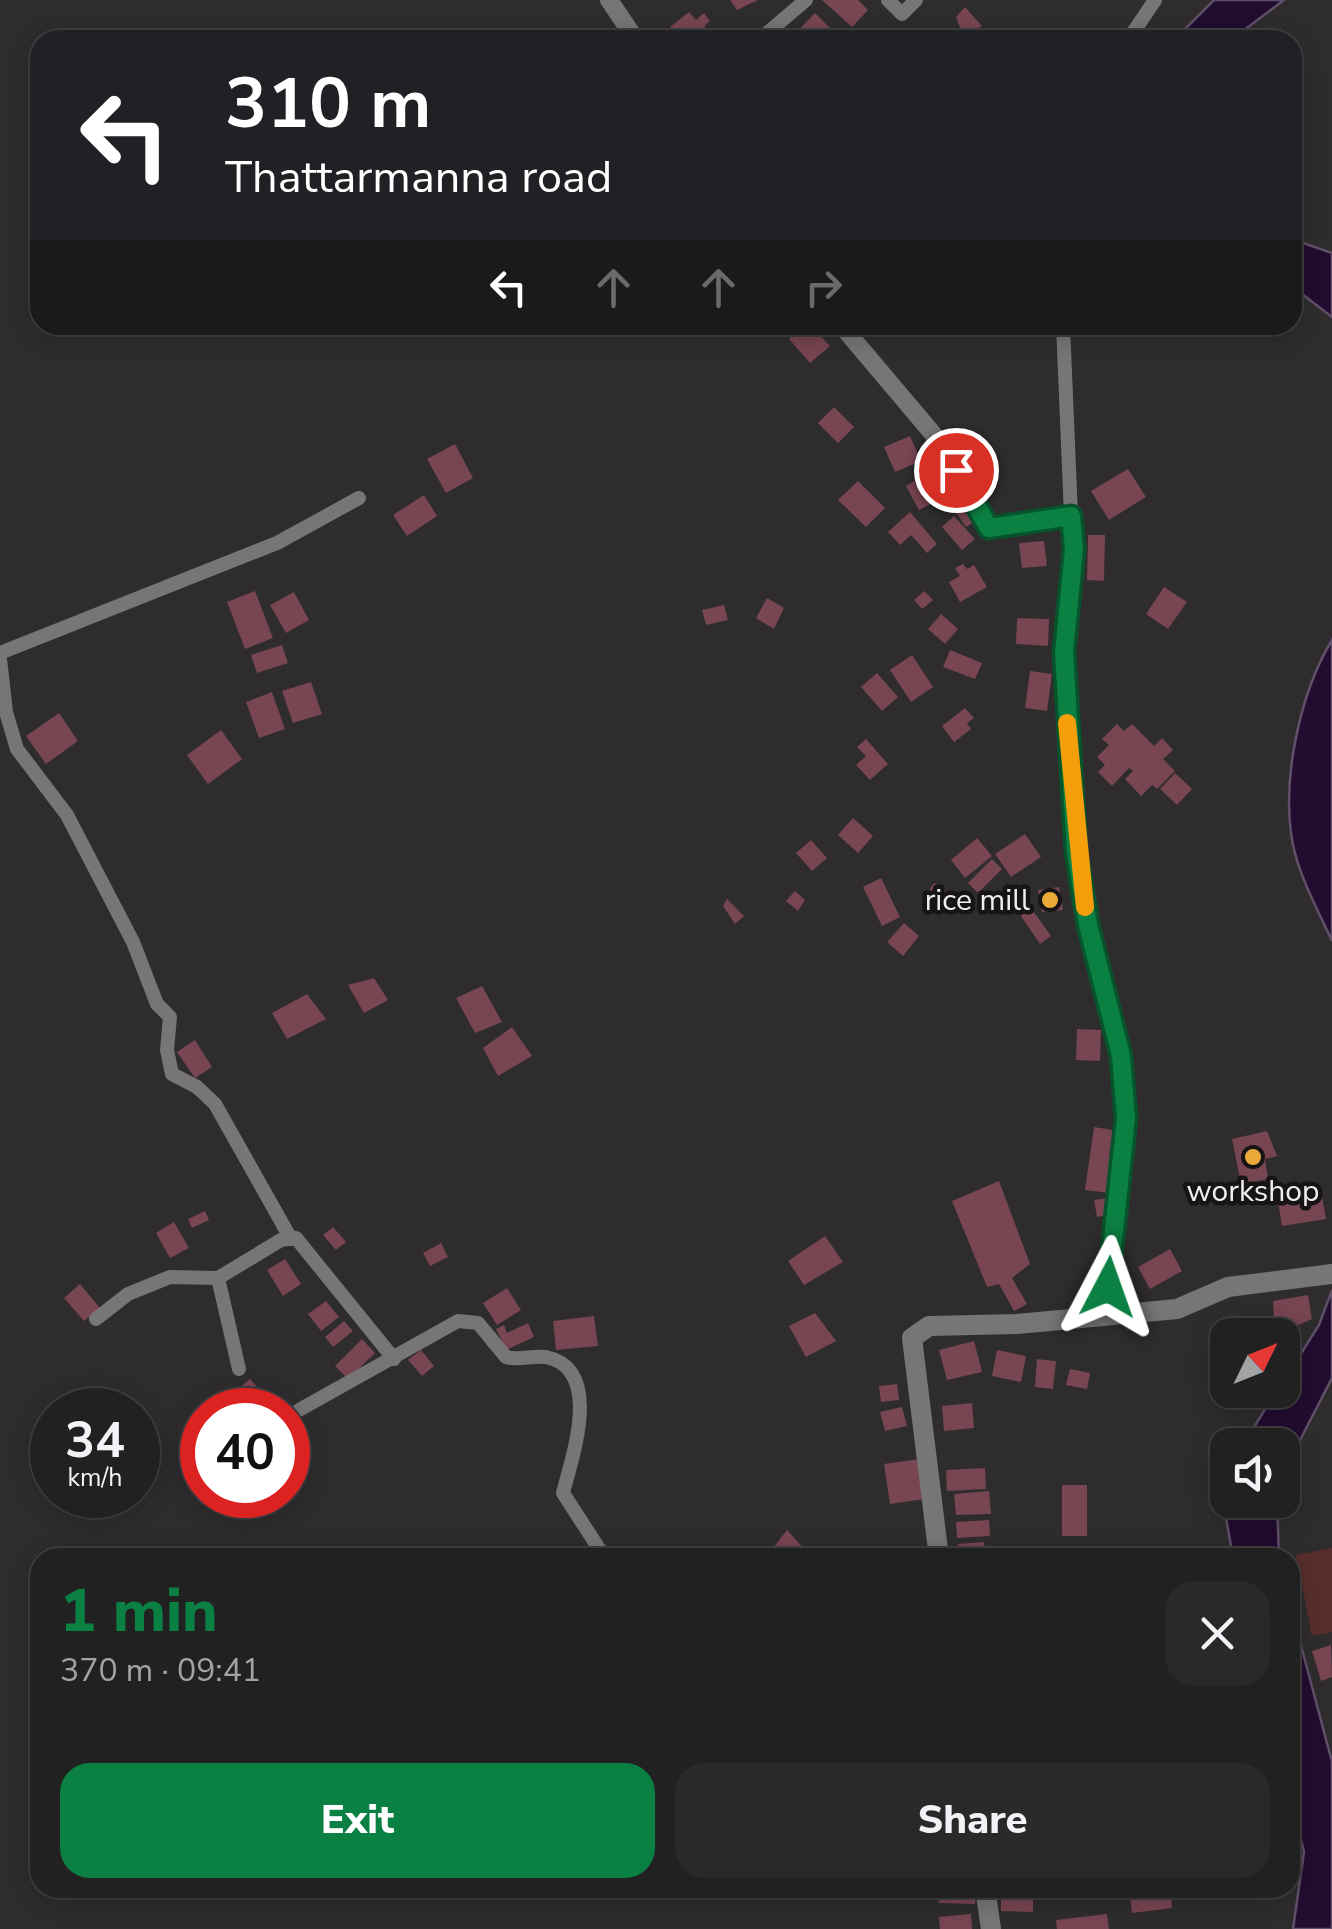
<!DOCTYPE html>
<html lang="en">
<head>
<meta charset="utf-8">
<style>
	:root { --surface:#222122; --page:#2a292a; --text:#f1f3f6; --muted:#a2a3a5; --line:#3f3e40; --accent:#0b8043 }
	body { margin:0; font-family:"Nunito Sans",sans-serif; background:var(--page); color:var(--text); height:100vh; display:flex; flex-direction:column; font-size:38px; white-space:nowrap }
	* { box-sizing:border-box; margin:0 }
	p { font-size:32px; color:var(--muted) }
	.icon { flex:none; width:55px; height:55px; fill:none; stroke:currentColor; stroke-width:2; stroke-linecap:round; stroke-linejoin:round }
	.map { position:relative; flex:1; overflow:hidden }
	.drawer { position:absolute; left:30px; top:1548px; width:1270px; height:350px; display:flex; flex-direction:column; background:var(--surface); border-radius:30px; box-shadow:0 5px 25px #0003,0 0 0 2px var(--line) }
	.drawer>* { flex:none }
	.top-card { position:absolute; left:30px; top:30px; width:1272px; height:305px; border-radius:30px; box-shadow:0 5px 25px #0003,0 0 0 2px var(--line); background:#202124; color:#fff; overflow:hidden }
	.needle { width:65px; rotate:47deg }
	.fabs { position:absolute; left:1210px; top:1318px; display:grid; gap:20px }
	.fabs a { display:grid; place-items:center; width:90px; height:90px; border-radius:20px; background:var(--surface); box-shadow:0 5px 25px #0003,0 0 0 2px var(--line); font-size:50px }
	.speed { position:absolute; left:30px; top:1388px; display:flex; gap:20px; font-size:50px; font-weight:700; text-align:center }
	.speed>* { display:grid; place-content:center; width:130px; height:130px; border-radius:50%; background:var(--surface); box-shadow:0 5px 25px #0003,0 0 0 2px var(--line); line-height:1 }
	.speed small { font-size:25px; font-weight:400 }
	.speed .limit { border:15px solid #d22; background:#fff; color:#111 }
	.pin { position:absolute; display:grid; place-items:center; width:85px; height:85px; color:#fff; margin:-42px; border:5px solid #fff; border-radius:50%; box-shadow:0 2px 10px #0007 }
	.me { position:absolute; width:110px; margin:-55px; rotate:4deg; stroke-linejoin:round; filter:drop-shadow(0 0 8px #0008) }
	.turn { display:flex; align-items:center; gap:35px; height:210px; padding:0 30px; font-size:45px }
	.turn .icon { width:130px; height:130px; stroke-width:2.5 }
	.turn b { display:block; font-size:70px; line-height:85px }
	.lanes { display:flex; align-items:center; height:95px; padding:0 30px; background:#0003; justify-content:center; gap:50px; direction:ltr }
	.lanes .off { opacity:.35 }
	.round { display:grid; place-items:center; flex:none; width:105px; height:105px; border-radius:30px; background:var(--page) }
	.head { display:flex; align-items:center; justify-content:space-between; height:170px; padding:0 30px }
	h1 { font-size:60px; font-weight:800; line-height:75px; color:var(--accent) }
	.button { display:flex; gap:20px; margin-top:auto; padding:20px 30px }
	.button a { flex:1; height:115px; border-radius:30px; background:var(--accent); color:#fff; font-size:40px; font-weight:800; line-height:115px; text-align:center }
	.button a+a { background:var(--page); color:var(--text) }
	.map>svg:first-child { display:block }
	.green { fill:#582e2c }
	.water { fill:#220c30; stroke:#605069; stroke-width:2.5 }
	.building { fill:#784552 }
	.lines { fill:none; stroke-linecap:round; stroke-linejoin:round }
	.minor { stroke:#787576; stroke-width:14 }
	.tertiary { stroke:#787576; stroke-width:18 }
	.secondary { stroke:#787576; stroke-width:20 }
	.route-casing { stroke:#07532c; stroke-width:25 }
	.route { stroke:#0b8043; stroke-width:18 }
	.slow { stroke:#f59e0b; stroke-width:18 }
	.poi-dot { fill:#eaaa39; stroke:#161415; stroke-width:4 }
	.labels { text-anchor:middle; stroke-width:9; stroke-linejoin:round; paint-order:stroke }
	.poi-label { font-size:30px; fill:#efedee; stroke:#161415; text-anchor:end }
</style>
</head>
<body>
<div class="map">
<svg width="1332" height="1929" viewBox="0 0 1332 1929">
	<rect width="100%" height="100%" fill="#2e2c2d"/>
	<polygon class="green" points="1332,1548 1332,1632 1312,1636 1296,1555"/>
	<g class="water">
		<polygon points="1214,0 1284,0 1231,40 1174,40"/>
		<polygon points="1292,239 1332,253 1332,317 1293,287"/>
		<path d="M1332 640V941C1317 908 1295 869 1291 833 1283 773 1301 691 1332 640Z"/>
		<polygon points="1332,1290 1332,1378 1283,1473 1282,1445 1243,1445 1277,1390 1282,1390 1283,1382 1319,1325"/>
		<polygon points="1227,1496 1228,1500 1277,1500 1279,1557 1233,1557 1224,1507"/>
		<polygon points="1290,1604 1332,1762 1332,1929 1293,1929 1304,1852 1290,1794"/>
	</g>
	<g class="building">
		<polygon points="730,0 758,0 737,10"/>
		<polygon points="822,0 858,0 868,10 852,27"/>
		<polygon points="965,7 982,26 964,38 956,17"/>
		<polygon points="689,12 696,20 704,13 710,21 704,26 708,30 696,40 680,40 670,27"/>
		<polygon points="815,13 842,40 789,40"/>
		<polygon points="805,325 810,325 830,346 810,363 789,339"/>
		<polygon points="834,407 854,427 838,443 818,423"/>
		<polygon points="910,436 921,461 895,472 884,447"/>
		<polygon points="455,444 473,478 446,493 427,459"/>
		<polygon points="1128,469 1146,497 1109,520 1091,491"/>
		<polygon points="928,473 942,498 919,510 906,486"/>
		<polygon points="858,481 885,508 866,527 838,500"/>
		<polygon points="958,493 977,520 966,527 947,500"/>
		<polygon points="424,495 437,516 407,536 393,515"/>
		<polygon points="910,512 937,544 927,553 911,535 900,545 888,532"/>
		<polygon points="954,516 975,539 962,550 942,527"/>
		<polygon points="1088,535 1105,535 1104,581 1087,580"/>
		<polygon points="1044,541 1047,566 1022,568 1019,543"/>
		<polygon points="963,564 967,569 974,565 987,587 960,602 949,582 960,576 955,568"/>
		<polygon points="1164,587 1187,602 1168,629 1146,614"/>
		<polygon points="255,591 273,638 245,649 227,602"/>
		<polygon points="924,591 933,600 922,609 914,600"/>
		<polygon points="294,592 309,620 286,633 270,605"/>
		<polygon points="767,598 784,608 774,629 756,618"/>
		<polygon points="724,605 728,620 706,625 702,610"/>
		<polygon points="941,614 958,629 945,644 928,629"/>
		<polygon points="1017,618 1049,619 1048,646 1016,644"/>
		<polygon points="282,645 288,663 257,673 251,655"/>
		<polygon points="950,650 982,663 975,679 943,667"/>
		<polygon points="912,655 933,687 911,702 890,670"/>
		<polygon points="1030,671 1052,674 1047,711 1025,708"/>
		<polygon points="877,673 898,697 882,711 861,687"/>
		<polygon points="311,682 322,714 293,723 282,691"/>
		<polygon points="272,692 285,729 259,738 246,702"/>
		<polygon points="965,708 974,718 967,723 971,729 954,742 942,726"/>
		<polygon points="59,713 78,741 46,764 26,736"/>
		<polygon points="1117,724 1124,731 1132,724 1154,746 1162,738 1173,750 1163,759 1175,771 1157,789 1152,785 1141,796 1125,779 1133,771 1129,768 1112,786 1098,772 1105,765 1097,757 1109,745 1102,739"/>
		<polygon points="221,730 242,759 208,784 187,755"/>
		<polygon points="866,739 888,764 870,780 856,765 866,756 857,747"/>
		<polygon points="1175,773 1192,789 1177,805 1160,789"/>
		<polygon points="853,818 873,836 858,853 838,835"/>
		<polygon points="1025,834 1041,857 1011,877 995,854"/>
		<polygon points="977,838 992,856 965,878 951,860"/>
		<polygon points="811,840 827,858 812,871 796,853"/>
		<polygon points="992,859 1002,869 978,893 968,883"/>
		<polygon points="881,878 900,917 882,926 863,887"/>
		<polygon points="934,883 954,896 944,911 924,898"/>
		<polygon points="1059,887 1063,910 1042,912 1038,890"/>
		<polygon points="795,891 805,900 798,911 786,901"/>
		<polygon points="727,899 744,916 735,924 723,906"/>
		<polygon points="1031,908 1051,936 1040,944 1021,916"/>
		<polygon points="904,923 919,936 903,956 887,942"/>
		<polygon points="374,978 388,1000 364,1013 348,985"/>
		<polygon points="482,986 502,1022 475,1033 456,998"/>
		<polygon points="307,994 326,1019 287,1039 272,1013"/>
		<polygon points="512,1027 532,1056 498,1076 483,1048"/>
		<polygon points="1077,1029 1101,1030 1100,1061 1076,1060"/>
		<polygon points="195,1040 212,1067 195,1078 177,1052"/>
		<polygon points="1094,1127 1119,1131 1110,1193 1085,1190"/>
		<polygon points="1267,1131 1277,1156 1265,1159 1268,1179 1241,1184 1232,1139"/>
		<polygon points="999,1181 1030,1264 1012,1278 1027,1304 1014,1311 999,1284 987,1287 952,1201"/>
		<polygon points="1320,1186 1326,1219 1282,1226 1278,1202"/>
		<polygon points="1108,1198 1110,1215 1097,1217 1094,1200"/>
		<polygon points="205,1211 209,1220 192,1228 188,1219"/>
		<polygon points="174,1222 189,1248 170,1258 156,1233"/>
		<polygon points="333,1227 346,1242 336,1250 323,1235"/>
		<polygon points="825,1236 843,1262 804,1285 788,1261"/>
		<polygon points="441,1243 448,1257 430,1266 423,1253"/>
		<polygon points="1170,1249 1182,1271 1150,1289 1138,1267"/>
		<polygon points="285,1259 301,1284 283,1296 267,1270"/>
		<polygon points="80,1284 100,1308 84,1321 64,1298"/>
		<polygon points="507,1288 521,1310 497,1325 483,1303"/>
		<polygon points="1308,1295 1312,1319 1275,1335 1273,1301"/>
		<polygon points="326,1301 339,1317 321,1331 308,1314"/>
		<polygon points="815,1313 836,1341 806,1357 789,1326"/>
		<polygon points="594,1316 598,1346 556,1350 553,1321"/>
		<polygon points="344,1321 353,1331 333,1347 325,1337"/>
		<polygon points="528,1323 534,1337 506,1350 496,1329 504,1325 507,1333"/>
		<polygon points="362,1339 375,1353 348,1379 335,1366"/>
		<polygon points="974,1341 982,1372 947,1380 939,1350"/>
		<polygon points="421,1350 434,1366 422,1376 408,1360"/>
		<polygon points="997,1350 1026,1356 1021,1382 992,1376"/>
		<polygon points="1037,1359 1056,1361 1053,1389 1035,1387"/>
		<polygon points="1070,1369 1090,1373 1087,1389 1066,1385"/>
		<polygon points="250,1379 263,1394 249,1407 236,1391"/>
		<polygon points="897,1384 899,1400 881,1402 879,1386"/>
		<polygon points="972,1403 974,1428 944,1431 942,1406"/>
		<polygon points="902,1407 907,1426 885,1431 880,1412"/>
		<polygon points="919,1459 925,1499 890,1504 884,1464"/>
		<polygon points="985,1468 986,1489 947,1491 946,1470"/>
		<rect x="1062" y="1485" width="25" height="51"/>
		<polygon points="989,1491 991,1514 956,1515 954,1494"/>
		<polygon points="989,1520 990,1536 957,1538 956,1522"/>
		<polygon points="787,1530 806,1551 800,1558 776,1558 770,1552"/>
		<polygon points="984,1542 985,1558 959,1558 958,1544"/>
		<polygon points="921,1546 922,1558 891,1558 890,1547"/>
		<polygon points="1038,1548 1039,1558 1017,1558 1016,1549"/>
		<polygon points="1331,1645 1332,1677 1321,1681 1312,1651"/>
		<polygon points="940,1888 976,1888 975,1904 939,1903"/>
		<polygon points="1001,1888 1033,1888 1033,1912 1001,1911"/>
		<polygon points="1129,1888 1170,1888 1172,1908 1132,1913"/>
		<polygon points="971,1914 972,1929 940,1929 939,1917"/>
		<polygon points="1107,1914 1109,1929 1057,1929 1056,1920"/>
	</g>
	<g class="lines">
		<g class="minor">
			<polyline points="888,0 902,14 916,0"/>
			<polyline points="759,40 806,0"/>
			<polyline points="1128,40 1155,0"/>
			<polyline points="1063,325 1071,516"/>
			<polyline points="0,653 277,543 359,498"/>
			<polyline points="0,659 6,712 17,749 67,815 133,942 157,1004 170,1017 167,1050 172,1074 197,1087 215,1104 291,1239"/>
			<polyline points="218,1278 239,1369"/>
			<polyline points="96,1319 128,1294 170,1277 218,1278 281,1240 296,1238 394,1359"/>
			<path d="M299 1410 458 1321 478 1323 506 1357C519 1361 532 1355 546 1357 604 1369 572 1457 563 1493L605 1558"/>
		</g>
		<g class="tertiary">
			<polyline points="609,0 636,40"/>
			<path d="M841 325 939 441 989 528 1071 516C1075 563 1065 606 1064 652 1062 717 1071 785 1076 850 1083 940 1127 1027 1126 1118 1126 1184 1108 1248 1108 1314"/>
		</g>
		<g class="secondary">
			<polyline points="939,1558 912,1338 929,1326 1017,1324 1177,1309 1228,1287 1332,1274"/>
			<polyline points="985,1888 991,1929"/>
		</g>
	</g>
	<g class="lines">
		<defs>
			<polyline id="route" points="956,470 989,528 1071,516 1074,549 1064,652 1076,852 1088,925 1121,1056 1126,1118 1108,1287"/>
		</defs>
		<use href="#route" class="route-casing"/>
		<use href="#route" class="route"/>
		<polyline class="slow" points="1067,723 1085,907"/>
	</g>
	<g class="poi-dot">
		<circle cx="1050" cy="900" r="10"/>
		<circle cx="1253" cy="1157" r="10"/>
	</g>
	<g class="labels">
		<g class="poi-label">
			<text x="1030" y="910">rice mill</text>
			<text x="1253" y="1201" text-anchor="middle">workshop</text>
		</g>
	</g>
</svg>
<div class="fabs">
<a><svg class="needle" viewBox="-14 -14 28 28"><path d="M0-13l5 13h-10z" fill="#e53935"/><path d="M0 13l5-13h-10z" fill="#a2a3a5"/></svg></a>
<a><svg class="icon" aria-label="sound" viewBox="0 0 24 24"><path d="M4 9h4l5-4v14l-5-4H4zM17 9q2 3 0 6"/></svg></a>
</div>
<div class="speed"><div>34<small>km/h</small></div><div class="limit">40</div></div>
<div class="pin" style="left:956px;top:470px;background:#d93025"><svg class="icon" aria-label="arrive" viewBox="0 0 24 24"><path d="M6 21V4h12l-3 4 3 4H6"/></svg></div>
<svg class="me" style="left:1108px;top:1287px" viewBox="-20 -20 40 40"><path d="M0-17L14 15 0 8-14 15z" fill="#0b8043" stroke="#fff" stroke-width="4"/></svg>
<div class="top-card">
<div class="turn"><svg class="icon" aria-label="left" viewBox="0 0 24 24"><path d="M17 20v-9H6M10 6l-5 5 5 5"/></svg><div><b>310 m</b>Thattarmanna road</div></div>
<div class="lanes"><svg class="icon" aria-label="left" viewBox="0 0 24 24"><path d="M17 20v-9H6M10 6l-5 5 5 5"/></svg><svg class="icon off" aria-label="ahead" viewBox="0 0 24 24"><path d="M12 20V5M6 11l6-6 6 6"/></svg><svg class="icon off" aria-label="ahead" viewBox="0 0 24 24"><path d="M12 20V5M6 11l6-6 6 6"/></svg><svg class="icon off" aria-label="right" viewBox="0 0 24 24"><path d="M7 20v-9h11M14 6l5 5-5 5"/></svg></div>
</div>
<section class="drawer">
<div class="head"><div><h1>1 min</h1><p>370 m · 09:41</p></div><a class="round"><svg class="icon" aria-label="close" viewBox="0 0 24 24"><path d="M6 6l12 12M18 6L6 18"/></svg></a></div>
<div class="button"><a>Exit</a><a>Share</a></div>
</section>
</div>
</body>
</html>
